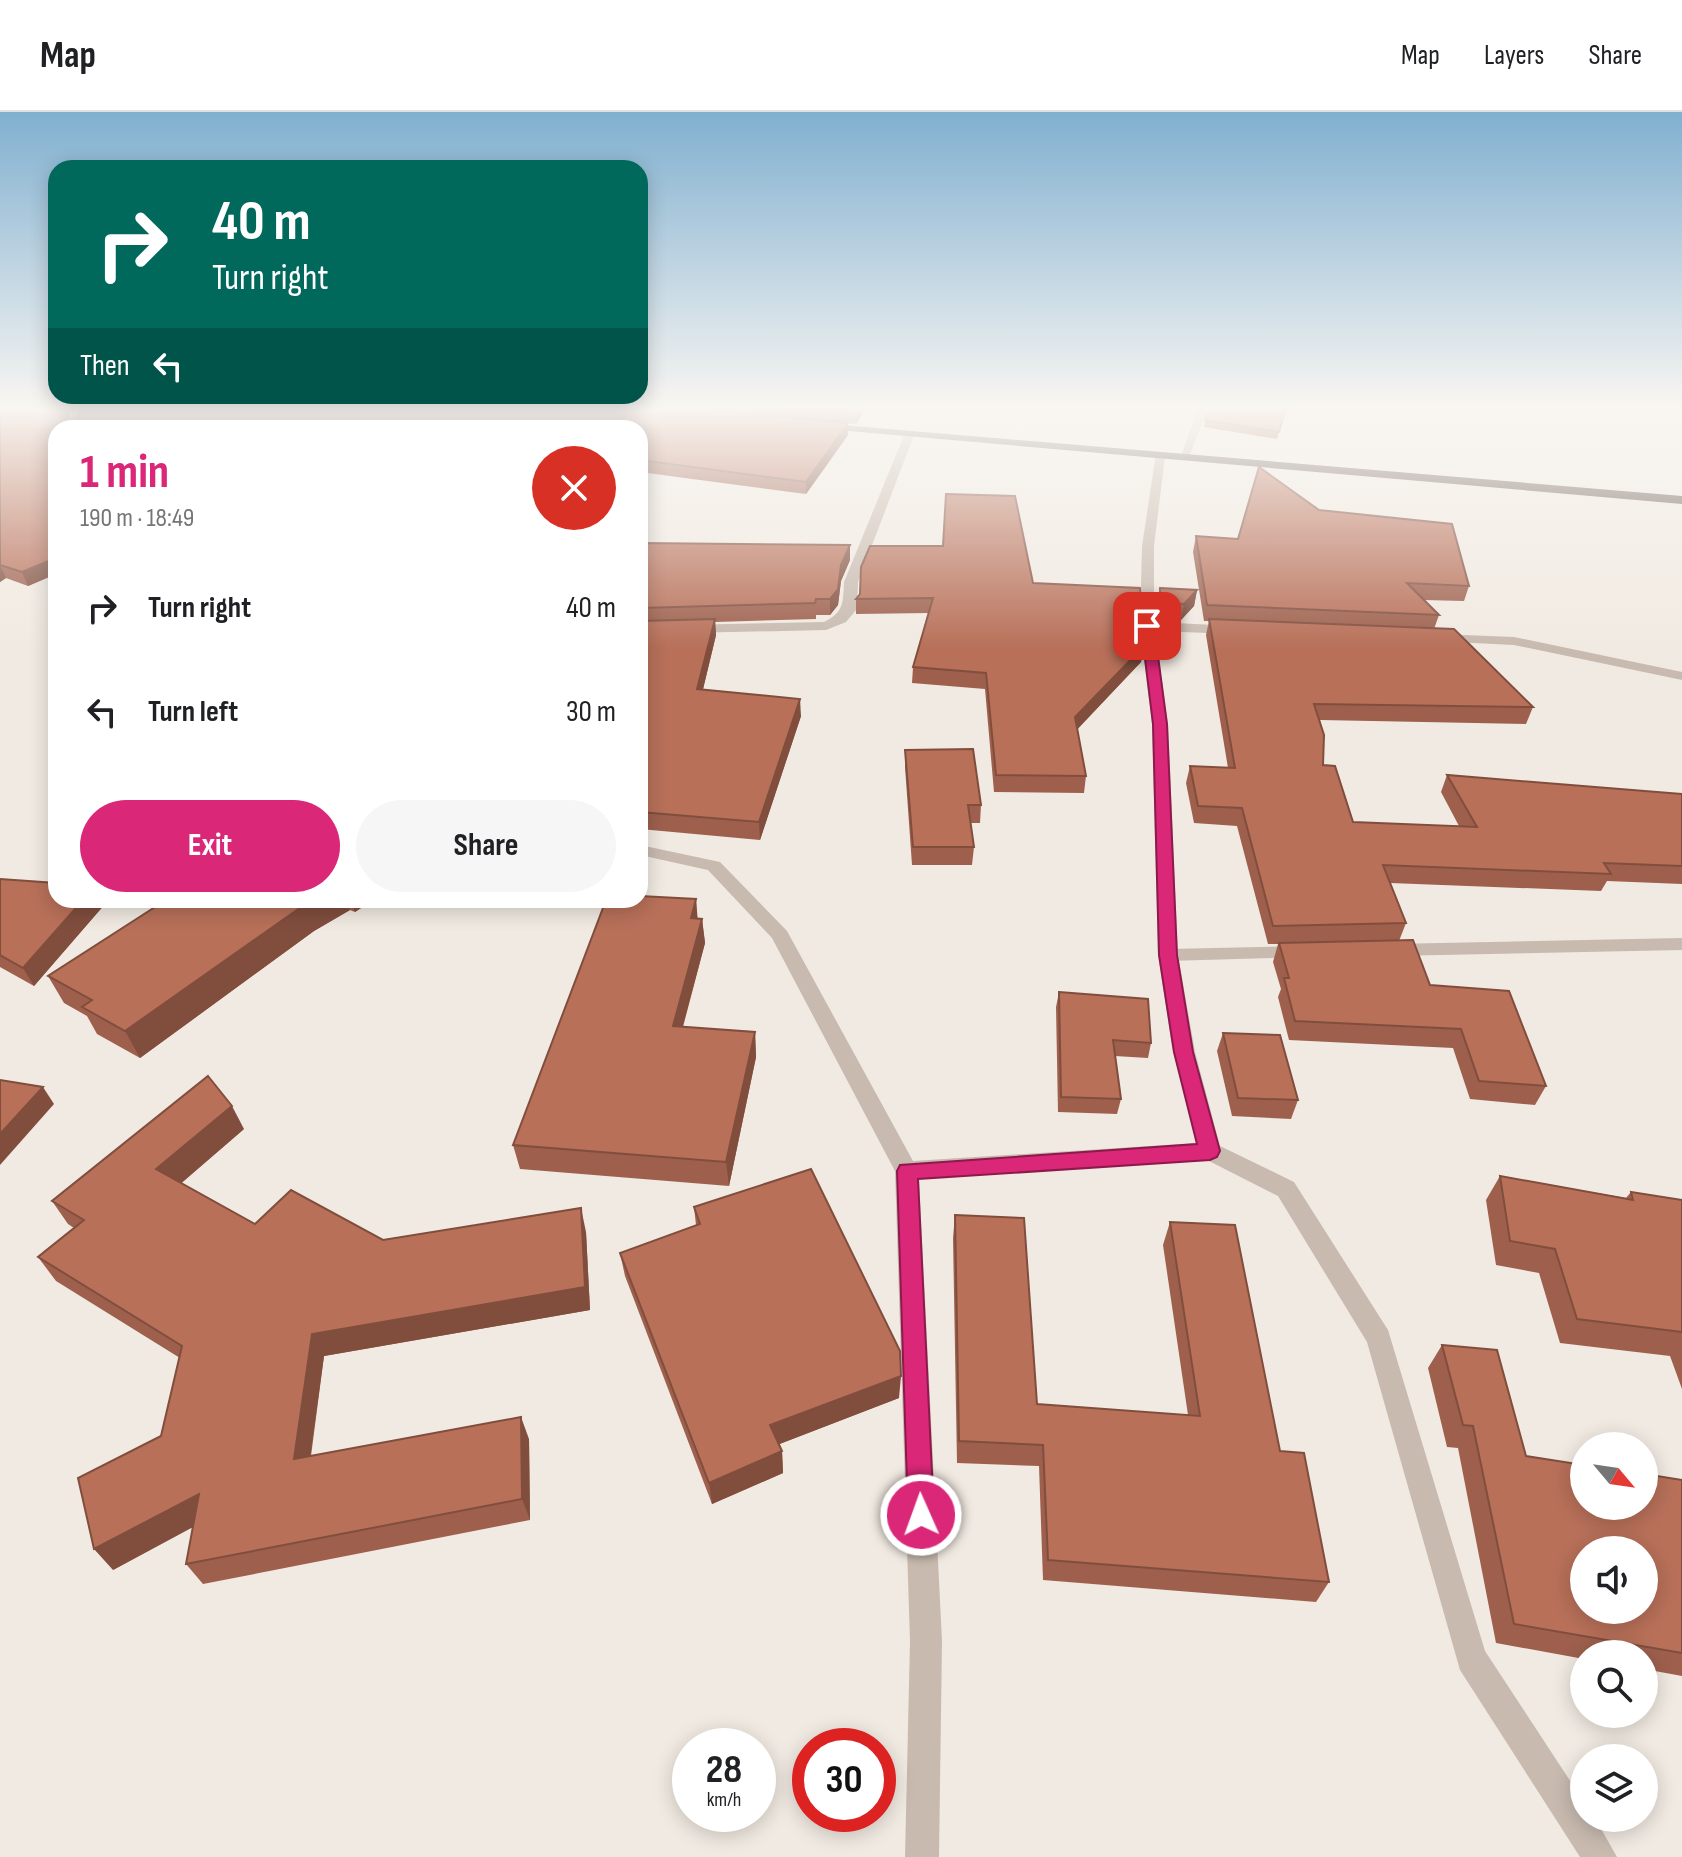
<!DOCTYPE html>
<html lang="en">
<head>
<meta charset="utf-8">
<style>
	:root { --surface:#fff; --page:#f6f6f6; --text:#202124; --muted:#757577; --line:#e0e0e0; --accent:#db2777 }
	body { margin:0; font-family:"Sofia Sans Condensed",sans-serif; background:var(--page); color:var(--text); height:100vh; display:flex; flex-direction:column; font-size:30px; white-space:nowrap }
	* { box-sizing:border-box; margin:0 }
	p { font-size:26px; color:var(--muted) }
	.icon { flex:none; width:44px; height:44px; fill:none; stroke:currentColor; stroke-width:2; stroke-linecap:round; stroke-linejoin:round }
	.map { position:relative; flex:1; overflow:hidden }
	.sheet { position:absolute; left:48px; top:308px; width:600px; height:488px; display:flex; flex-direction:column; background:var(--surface); border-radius:24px; box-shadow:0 4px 20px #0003 }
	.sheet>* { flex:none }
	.banner { position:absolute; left:48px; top:48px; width:600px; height:244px; border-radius:24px; box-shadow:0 4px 20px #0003; background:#00695c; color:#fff; overflow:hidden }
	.needle { width:52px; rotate:119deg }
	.tools { position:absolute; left:1570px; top:1320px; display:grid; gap:16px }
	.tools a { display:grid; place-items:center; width:88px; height:88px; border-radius:50%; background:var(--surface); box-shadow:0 4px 20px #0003; font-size:40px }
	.speed { position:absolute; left:672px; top:1616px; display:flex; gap:16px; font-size:40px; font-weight:700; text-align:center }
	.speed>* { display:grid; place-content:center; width:104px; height:104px; border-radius:50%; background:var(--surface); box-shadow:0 4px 20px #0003; line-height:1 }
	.speed small { font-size:20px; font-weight:400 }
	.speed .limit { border:12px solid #d22; background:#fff; color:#111 }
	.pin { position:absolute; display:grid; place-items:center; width:68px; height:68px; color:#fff; margin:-34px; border-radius:16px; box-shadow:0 4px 12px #0006 }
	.me { position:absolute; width:88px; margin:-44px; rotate:358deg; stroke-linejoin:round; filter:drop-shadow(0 0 6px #0008) }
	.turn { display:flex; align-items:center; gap:28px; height:168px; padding:0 32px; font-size:36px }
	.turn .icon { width:104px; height:104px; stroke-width:2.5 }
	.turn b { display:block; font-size:56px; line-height:68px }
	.then { display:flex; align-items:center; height:76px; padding:0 32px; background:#0003; gap:16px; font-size:30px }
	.round { display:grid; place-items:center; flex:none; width:84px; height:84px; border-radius:42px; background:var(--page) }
	.summary { display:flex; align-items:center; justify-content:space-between; height:136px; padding:0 32px }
	h1 { font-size:48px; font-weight:700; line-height:60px; color:var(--accent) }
	.button { display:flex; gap:16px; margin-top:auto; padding:16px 32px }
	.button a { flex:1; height:92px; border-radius:48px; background:var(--accent); color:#fff; font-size:32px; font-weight:700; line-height:92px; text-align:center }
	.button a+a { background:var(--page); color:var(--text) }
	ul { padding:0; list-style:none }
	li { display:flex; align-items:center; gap:24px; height:104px; padding:0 32px }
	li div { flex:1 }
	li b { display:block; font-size:30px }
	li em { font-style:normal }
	header { display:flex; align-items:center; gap:48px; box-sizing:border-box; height:112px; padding:0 40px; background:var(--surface); border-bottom:2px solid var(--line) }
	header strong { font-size:38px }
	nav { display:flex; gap:44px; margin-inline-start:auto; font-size:28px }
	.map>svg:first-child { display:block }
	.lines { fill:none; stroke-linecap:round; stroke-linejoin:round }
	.service { fill:#c8baaf; fill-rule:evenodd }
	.minor { fill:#c8baaf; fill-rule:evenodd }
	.trunk { fill:#685852; fill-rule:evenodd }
	.wall { fill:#9e604d }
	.shaded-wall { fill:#814e3e }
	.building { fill:#b87059; stroke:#814e3e; stroke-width:2; fill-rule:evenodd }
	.route { fill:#db2777; stroke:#8e194d; stroke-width:2 }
</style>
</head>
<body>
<header>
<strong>Map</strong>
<nav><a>Map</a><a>Layers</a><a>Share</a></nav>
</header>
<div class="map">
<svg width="1682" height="1745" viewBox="0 0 1682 1745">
	<rect width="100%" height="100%" fill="#f1eae2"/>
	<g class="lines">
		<g class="service">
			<polygon points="1199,293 1209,293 1189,345 1180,347"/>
			<polygon points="1682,826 1682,838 1392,844 1382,838 1392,832"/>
			<polygon points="1300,834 1310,840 1307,845 1168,849 1158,843 1168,837"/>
		</g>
		<g class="minor">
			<polygon points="64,293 75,293 82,300 80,316 70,316 73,303"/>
			<path d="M905 321 914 323 858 470 857 497 846 510 826 518 640 522V514L824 510C844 500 843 491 844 470Z"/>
			<polygon points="1156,342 1165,344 1154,434 1154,510 1235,514 1242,518 1235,522 1155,519 1168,612 1178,843 1195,940 1220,1034 1294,1070 1388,1218 1485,1539 1584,1690 1584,1706 1595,1706 1617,1745 1580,1745 1460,1558 1367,1230 1278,1084 1207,1048 919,1067 942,1529 939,1745 905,1745 910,1529 895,1059 772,826 708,758 640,743 640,733 720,750 787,819 913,1049 1197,1031 1173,940 1158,843 1152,612 1140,514 1142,434"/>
			<polygon points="1439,522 1514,525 1682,560 1682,568 1514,533 1434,529 1432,526"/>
		</g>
		<polygon class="trunk" points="818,311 1682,384 1682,392 814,316 814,312"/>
	</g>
	<g class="wall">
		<polygon points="0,293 70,304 69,306 78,305 79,293 663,293 848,323 806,382 640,360 640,316 56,316 56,462 28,474 6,466 0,470"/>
		<polygon points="672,293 869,293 856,312"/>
		<polygon points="1287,293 1277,327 1204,315 1205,308"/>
		<polygon points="1319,398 1469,474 1464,489 1424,488 1439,503 1434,517 1533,595 1526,612 1320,608 1323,653 1353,710 1459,714 1441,680 1447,663 1682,682 1682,772 1607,769 1601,779 1390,771 1406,811 1399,829 1430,873 1546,974 1535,993 1470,987 1453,936 1289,928 1278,885 1281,877 1273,850 1278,832 1268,832 1237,714 1194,711 1186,671 1190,654 1228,656 1206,523 1209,509 1204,509 1193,440 1196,424 1238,427"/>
		<polygon points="640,431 850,433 850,448 841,469 838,493 830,503 816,503 816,507 715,510 716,523 703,577 801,604 760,728 640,717"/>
		<polygon points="1033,471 1144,534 1141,550 1077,617 1086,664 1084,681 994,680 985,577 912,571 913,555 928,501 856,502 856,487"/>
		<polygon points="1160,476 1197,478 1194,494 1181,508 1157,507 1157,493"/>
		<polygon points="905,638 981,693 980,711 971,711 974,735 972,753 912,753 905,655"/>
		<polygon points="0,767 56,788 103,788 105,792 34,874 0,855"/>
		<polygon points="696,787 697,806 702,807 705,831 683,915 755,920 756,945 729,1074 520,1057 513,1033"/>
		<polygon points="166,788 373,788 355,800 350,798 314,819 140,946 97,922 87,904 64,891 48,864"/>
		<polygon points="1059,880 1151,931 1148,946 1115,944 1121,987 1117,1002 1058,1000 1056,895"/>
		<polygon points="1223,921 1298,988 1291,1007 1232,1004 1217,939"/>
		<polygon points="244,1017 181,1071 255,1112 383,1128 586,1120 590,1198 324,1244 311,1344 529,1327 530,1408 203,1472 186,1452 193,1415 113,1458 161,1324 180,1246 56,1169 38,1145 74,1116 68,1112 52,1089"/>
		<polygon points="1500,1064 1626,1086 1631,1080 1682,1088 1682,1277 1670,1244 1560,1231 1539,1161 1496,1153 1486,1088"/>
		<polygon points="694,1095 899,1286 779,1332 782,1339 783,1361 712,1392 625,1164 620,1141 696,1113"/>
		<polygon points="955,1103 1037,1292 1188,1303 1163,1133 1170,1110 1280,1339 1329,1470 1316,1490 1043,1468 1039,1354 957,1351 953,1126"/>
		<polygon points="1442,1233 1526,1344 1682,1368 1682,1564 1644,1557 1644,1542 1584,1542 1584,1547 1496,1531 1458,1336 1447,1335 1428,1256"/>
	</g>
	<g class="shaded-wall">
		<polygon points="65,293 70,304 67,315 62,304"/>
		<polygon points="861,293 869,293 856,312 856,300"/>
		<polygon points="848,311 848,323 806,382 806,370"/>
		<polygon points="850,433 850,448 841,469 838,493 830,503 830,487"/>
		<polygon points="56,446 56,462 28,474 22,460"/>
		<polygon points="0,453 6,466 0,470"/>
		<polygon points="1197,478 1194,494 1181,508 1184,492"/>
		<polygon points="715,507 716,523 699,594 697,577"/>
		<polygon points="1144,534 1141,550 1073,622 1075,605"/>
		<polygon points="800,587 801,604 760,728 759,710"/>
		<polygon points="696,787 698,811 691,806"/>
		<polygon points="83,788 103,788 105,792 34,874 23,856"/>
		<polygon points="311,788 347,788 350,798 314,819 140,946 125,919"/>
		<polygon points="351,788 373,788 355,800"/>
		<polygon points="702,807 705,831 676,939 673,914"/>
		<polygon points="755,920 756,945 729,1074 726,1050"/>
		<polygon points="43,975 54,992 0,1053 0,1022"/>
		<polygon points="232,994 244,1017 170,1081 156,1057"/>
		<polygon points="581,1096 586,1120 590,1198 324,1244 307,1368 294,1347 312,1222"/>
		<polygon points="901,1264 899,1286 772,1335 770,1313"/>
		<polygon points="521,1305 529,1327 530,1408 522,1387"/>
		<polygon points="782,1339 783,1361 712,1392 709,1371"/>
		<polygon points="199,1382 215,1403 113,1458 94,1437"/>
	</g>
	<g class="building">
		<polygon points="0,293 65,293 62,304 65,307 78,305 80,293 663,293 848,311 806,370 640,348 640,316 56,316 56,446 22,460 0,453"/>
		<polygon points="787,293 861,293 856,300"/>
		<polygon points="1211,293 1287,293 1279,320 1205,308"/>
		<polygon points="1259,355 1319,398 1452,412 1469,474 1407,471 1439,503 1207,493 1196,424 1238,427"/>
		<polygon points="946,382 1015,384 1033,471 1140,476 1144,534 1075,605 1086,664 996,663 986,561 913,555 933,486 856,487 860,482 861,455 870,434 943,434"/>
		<polygon points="640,431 850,433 841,453 838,477 830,487 816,487 815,491 640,496"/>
		<polygon points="1160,476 1197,478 1184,492 1160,491"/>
		<polygon points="715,507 697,577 800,587 759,710 640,700 640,509"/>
		<polygon points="1209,507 1454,517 1533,595 1314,592 1324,623 1323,653 1335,654 1353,710 1477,715 1447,663 1682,682 1682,754 1604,751 1611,762 1383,753 1406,811 1273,814 1242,696 1198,694 1190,654 1235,656"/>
		<polygon points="973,637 981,693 968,693 974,735 913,735 905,638"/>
		<polygon points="0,767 56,771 56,788 83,788 23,856 0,843"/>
		<polygon points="640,784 696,787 691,806 702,807 673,914 755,920 726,1050 513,1033 606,788 640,788"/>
		<polygon points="166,788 311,788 125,919 82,895 92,888 48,864"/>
		<polygon points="1413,828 1430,873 1509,879 1546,974 1479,969 1461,917 1295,909 1284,866 1289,866 1279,831"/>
		<polygon points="1059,880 1148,887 1151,931 1113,928 1121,987 1061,985"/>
		<polygon points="1223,921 1280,923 1298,988 1238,986"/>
		<polygon points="208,964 232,994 156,1057 255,1112 291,1078 383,1128 581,1096 585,1175 312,1222 294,1347 521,1305 522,1387 186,1452 199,1382 94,1437 78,1366 161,1324 182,1234 38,1145 84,1108 52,1089"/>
		<polygon points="0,968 43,975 0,1022"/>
		<polygon points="811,1057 900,1239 901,1264 770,1313 782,1339 709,1371 620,1141 700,1112 694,1095"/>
		<polygon points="1500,1064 1633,1088 1631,1080 1682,1088 1682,1220 1577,1207 1555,1137 1510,1129"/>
		<polygon points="955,1103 1024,1106 1037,1292 1200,1304 1170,1110 1235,1113 1280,1339 1304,1341 1329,1470 1048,1448 1043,1333 959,1329"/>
		<path d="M1442 1233 1497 1238 1526 1344 1584 1353V1394H1644V1362L1682 1368V1541L1514 1512 1473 1314 1463 1313ZM1584 1438H1644V1498H1584Z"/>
	</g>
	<linearGradient id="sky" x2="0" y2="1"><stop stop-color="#80b0d0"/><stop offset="0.55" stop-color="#f9f6f2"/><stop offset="1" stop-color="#f9f6f2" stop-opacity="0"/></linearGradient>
	<rect width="1682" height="537" fill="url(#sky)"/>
	<polygon class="route" points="1147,510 1154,514 1167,612 1177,843 1193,940 1220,1039 1217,1045 1210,1048 918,1067 934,1403 930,1413 921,1417 912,1413 908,1403 897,1059 900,1053 1197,1032 1174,940 1159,843 1153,612 1141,514"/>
</svg>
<div class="tools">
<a><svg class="needle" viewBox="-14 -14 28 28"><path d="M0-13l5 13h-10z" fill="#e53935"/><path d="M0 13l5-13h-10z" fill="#757577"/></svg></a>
<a><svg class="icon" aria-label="sound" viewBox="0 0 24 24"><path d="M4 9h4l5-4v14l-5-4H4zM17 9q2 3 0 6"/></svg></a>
<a><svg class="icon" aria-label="search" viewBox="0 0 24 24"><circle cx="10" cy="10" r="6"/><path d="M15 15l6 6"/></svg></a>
<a><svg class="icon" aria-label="layers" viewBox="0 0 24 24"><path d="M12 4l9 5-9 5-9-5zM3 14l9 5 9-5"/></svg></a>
</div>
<div class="speed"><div>28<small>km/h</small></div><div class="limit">30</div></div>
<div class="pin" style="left:1147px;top:514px;background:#d93025"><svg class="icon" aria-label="arrive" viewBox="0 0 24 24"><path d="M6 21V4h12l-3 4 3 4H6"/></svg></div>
<svg class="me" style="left:921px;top:1403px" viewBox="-20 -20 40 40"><circle r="17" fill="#db2777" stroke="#fff" stroke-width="3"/><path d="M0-11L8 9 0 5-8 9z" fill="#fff"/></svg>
<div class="banner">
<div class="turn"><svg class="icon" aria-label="right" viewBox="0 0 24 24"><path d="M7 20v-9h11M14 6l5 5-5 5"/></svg><div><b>40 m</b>Turn right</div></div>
<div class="then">Then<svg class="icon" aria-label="left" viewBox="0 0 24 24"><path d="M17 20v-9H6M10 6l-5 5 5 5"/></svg></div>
</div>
<section class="sheet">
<div class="summary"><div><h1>1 min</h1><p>190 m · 18:49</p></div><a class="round" style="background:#d93025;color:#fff"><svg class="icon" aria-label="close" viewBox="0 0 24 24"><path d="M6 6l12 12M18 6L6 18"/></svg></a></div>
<ul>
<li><svg class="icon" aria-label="right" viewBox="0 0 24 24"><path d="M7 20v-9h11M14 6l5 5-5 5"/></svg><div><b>Turn right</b></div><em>40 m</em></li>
<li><svg class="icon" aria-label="left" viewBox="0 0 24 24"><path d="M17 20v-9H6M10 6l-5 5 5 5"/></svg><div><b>Turn left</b></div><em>30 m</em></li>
</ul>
<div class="button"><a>Exit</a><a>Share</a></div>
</section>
</div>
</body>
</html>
